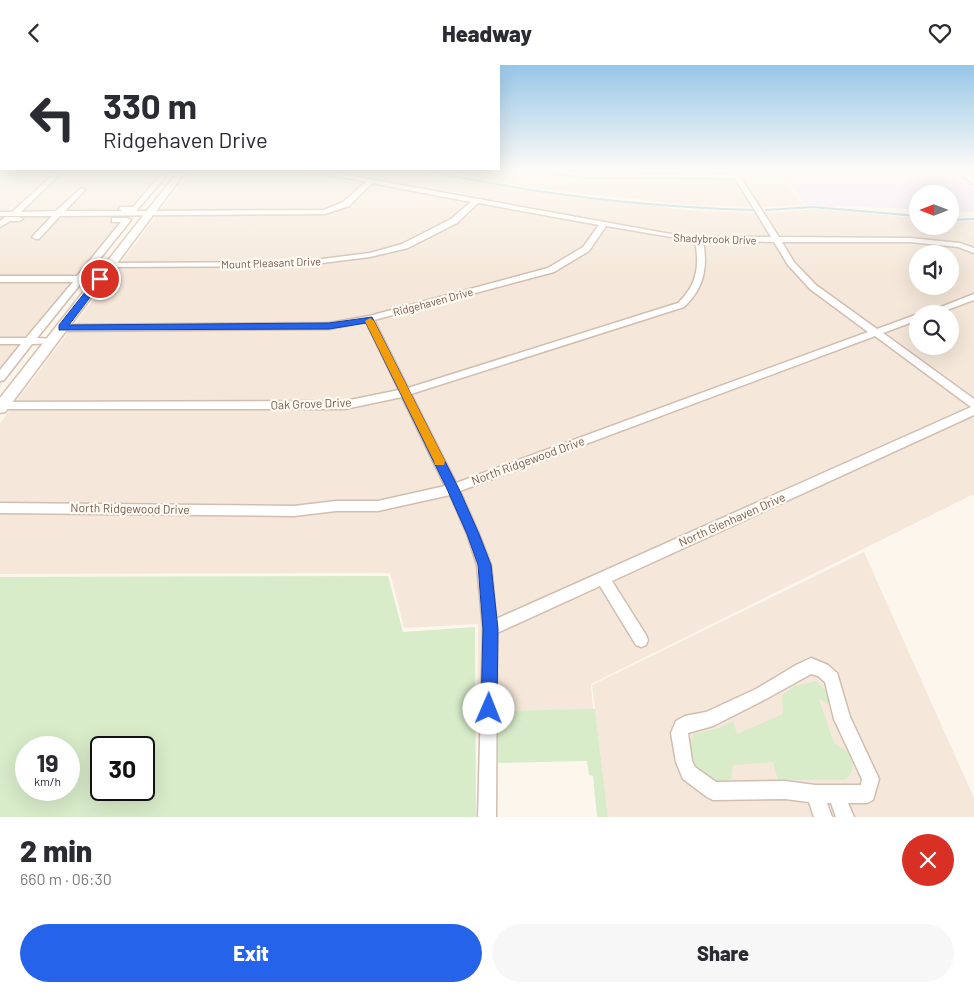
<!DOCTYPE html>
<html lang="en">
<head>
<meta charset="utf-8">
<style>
	:root { --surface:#fff; --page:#f7f7f7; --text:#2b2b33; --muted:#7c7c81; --accent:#2563eb }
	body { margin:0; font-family:Barlow,sans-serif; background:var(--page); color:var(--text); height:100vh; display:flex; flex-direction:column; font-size:19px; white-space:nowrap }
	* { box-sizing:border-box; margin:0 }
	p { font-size:16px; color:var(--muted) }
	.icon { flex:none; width:28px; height:28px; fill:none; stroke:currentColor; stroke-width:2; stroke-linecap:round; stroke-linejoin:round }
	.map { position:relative; height:752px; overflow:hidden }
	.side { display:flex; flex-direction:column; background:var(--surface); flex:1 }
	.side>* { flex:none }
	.hud { position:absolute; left:0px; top:0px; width:500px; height:105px; box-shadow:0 5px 20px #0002; background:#fff; color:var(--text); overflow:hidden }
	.needle { width:32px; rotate:270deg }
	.fabs { position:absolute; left:909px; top:120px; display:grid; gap:10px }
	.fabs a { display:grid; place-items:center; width:50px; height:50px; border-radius:50%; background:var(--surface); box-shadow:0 5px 20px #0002; font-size:25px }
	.speed { position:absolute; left:15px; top:671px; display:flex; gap:10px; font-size:25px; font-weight:700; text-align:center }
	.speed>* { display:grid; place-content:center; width:65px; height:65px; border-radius:50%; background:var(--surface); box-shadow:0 5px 20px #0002; line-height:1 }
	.speed small { font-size:12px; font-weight:400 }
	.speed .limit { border:2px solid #111; border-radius:8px; background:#fff; color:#111 }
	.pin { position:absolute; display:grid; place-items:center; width:42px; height:42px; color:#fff; margin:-21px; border:2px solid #fff; border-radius:50%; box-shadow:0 1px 5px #0007 }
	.me { position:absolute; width:55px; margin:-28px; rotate:1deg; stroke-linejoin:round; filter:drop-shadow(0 0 4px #0008) }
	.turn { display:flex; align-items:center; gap:18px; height:105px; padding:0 20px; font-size:22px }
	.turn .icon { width:65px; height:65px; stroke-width:2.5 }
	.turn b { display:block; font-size:35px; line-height:42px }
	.round { display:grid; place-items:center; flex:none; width:52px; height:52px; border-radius:26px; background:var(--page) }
	.headline { display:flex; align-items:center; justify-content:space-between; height:85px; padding:0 20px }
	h1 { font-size:30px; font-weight:800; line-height:38px }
	.button { display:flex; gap:10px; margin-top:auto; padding:10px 20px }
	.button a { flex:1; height:58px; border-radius:30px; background:var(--accent); color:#fff; font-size:20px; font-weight:800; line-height:58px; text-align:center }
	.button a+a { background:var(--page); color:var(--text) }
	header { display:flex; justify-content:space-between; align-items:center; height:65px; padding:0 20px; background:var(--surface); font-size:22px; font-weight:800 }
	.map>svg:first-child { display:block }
	.residential { fill:#f5e8da; fill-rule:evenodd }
	.education { fill:#f3e8fa }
	.green { fill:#d8ecc9; fill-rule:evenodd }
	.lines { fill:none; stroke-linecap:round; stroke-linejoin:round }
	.stream { stroke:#a5d3da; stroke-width:2 }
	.minor-casing { stroke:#d1beb0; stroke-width:3 }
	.secondary-casing { stroke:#d6c0b0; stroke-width:3 }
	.minor { fill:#fff; fill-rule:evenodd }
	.secondary { fill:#fff; fill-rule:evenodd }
	.route { fill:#2563eb; stroke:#184099 }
	.slow { fill:#f59e0b }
	.labels { text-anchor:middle; stroke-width:4.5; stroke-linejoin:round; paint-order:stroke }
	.far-street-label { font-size:11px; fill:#7a5c4d; stroke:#fffaf3 }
	.street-label { font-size:12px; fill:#7a5c4d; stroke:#fffaf3 }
</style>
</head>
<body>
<header><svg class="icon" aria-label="back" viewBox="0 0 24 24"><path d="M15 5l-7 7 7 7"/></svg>Headway<svg class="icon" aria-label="heart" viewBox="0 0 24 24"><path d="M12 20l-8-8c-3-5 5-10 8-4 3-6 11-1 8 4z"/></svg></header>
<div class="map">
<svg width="974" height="752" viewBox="0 0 974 752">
	<rect width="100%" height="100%" fill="#fdf6ec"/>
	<g class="residential">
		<polygon points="0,105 55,105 0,155"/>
		<polygon points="57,105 175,105 140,146 12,146"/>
		<path d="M191 105H421L500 122 688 145 764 148 817 144 917 153 918 161H950V157L974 156V429L591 619 593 645 477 646 478 559 404 563 390 508 0 509V358ZM918 189H950V221H918ZM918 249H950V281H918Z"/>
		<polygon points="438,105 777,105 803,140 768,142 687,140 525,122 474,113"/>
		<polygon points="5,152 135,152 0,322 0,157"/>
		<polygon points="864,487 974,733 974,752 608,752 592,620"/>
	</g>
	<polygon class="education" points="779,105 952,105 974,123 974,147 950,146 950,129 918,129 917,144 805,140"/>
	<g class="green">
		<path d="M388 511 403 567 475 562 476 752H0V512ZM26 682H69V725H26ZM101 682H144V725H101Z"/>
		<path d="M816 616 829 628 833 642 819 634 834 678 851 689C854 700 853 706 846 715H778L773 697 733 700 731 714 714 717 702 711 691 693 690 680 694 669 719 663 733 656 737 669 783 649 782 630 795 621Z"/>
		<polygon points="595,644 608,752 597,752 593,711 589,710 587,696 498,698 497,646"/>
	</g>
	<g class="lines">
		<g class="stream">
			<path d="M425 105C533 129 645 142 755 145"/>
			<polyline points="766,145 813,142 918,151"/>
			<polyline points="950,155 974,154"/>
		</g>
		<defs>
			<g id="minor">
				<path d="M58 105H64L21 147 56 146 81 123 85 125 65 146H122L119 144 120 142H133L165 105H171L136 146 324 145 343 137 366 117 308 105H319L687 172H771L735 113 586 112 548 107 545 105H560L586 108 732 109 730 105H736L779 172 910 173 960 178 974 183V188L958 182 910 177H782L794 197 816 220 877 264 918 249V255L883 268 974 334V350L612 516 646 570 648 575 646 580 641 582 636 580 600 521 497 568 496 752H478L483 564 477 500 467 469 450 430 378 446H336L294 451 0 448V438L294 441 336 436H378L445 421 402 332 345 344H2L0 343V337L345 336 399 325 366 257 329 264 62 266 57 263 62 260 329 258 369 251 548 203 583 182 599 160 478 138 457 158 408 183 370 192 298 201 110 202 106 200 107 198 298 197 370 188 402 179 451 154 471 137 372 118 349 141 325 149 60 151 39 174H36L32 172 52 151H0V147H12ZM606 161 695 176C700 201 697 220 678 238L408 323 374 255 554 207 589 186ZM703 176 774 177 788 200 810 224 868 267 456 418 411 329 684 242C704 223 708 203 703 176ZM875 271 971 342 496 554 491 500 479 469 460 426Z"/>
				<polygon points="956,105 963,105 974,114 974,119"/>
				<polygon points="5,152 19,152 23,154 19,156 10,156 0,162 0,156"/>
				<polygon points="112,153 127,153 131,155 86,211 103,212 103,216 82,217 37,273 55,274 55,278 32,279 4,315 0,316 0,305 21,279 0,279 0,273 26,273 73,217 0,217 0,211 77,211 121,157 112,157"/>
				<polygon points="974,229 974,235 936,249 923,249"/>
				<path d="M811 593 828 600 837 608 850 652 879 714 873 735 867 738H848L854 752H836L831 738H827L832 752H814L809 737 785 734 713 735 707 732 683 714 676 697 671 668 676 656 685 651 706 647 756 624 796 600ZM811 609 818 611 825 617 834 654 862 714 861 720H815L785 716 716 717 695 702 692 696 688 668 713 661 766 634Z"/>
			</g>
			<polygon id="secondary" points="179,105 187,105 5,347 0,348 0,333"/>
		</defs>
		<use href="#minor" class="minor-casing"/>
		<use href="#secondary" class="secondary-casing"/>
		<use href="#minor" class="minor"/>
		<use href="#secondary" class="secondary"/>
	</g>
	<linearGradient id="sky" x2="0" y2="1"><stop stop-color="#97c7e8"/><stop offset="0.5" stop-color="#fefbf6"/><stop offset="1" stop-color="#fefbf6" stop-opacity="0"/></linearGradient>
	<rect width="974" height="210" fill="url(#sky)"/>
	<polygon class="route" points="100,211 104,214 69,260 329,258 372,252 459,424 479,469 491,500 498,564 497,644 494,649 489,651 483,649 481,644 483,564 478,500 467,469 447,424 366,258 329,264 59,265 59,260 97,212"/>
	<polygon class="slow" points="370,253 374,256 445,396 444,400 435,400 434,396 365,256"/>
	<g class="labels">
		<g class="far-street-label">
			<text transform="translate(715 174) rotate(2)" y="4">Shadybrook Drive</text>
			<text transform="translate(271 198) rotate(-2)" y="4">Mount Pleasant Drive</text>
			<text transform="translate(433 237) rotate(-15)" y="4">Ridgehaven Drive</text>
		</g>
		<g class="street-label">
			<text transform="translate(311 339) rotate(-2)" y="4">Oak Grove Drive</text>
			<text transform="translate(528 396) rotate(-20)" y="4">North Ridgewood Drive</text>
			<text transform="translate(130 444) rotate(1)" y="4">North Ridgewood Drive</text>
			<text transform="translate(732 455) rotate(-24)" y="4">North Glenhaven Drive</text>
		</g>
	</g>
</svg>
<div class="fabs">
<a><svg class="needle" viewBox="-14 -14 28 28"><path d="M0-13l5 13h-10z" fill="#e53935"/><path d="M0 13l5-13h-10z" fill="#7c7c81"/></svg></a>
<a><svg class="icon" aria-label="sound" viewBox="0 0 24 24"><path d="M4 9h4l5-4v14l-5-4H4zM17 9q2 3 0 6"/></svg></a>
<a><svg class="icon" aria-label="search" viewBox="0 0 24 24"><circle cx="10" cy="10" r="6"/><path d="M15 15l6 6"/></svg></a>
</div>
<div class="speed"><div>19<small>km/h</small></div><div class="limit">30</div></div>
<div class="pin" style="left:100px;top:214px;background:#d93025"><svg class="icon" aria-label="arrive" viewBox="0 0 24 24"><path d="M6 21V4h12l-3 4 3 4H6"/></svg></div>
<svg class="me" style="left:489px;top:644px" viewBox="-20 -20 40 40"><circle r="19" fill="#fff"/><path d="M0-13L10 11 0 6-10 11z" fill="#2563eb"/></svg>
<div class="hud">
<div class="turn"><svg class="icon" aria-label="left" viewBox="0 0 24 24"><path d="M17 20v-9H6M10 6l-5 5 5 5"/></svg><div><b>330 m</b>Ridgehaven Drive</div></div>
</div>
</div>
<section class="side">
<div class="headline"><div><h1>2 min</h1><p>660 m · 06:30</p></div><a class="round" style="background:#d93025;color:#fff"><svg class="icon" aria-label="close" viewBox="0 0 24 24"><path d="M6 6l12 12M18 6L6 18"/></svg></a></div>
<div class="button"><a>Exit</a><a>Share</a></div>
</section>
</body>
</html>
